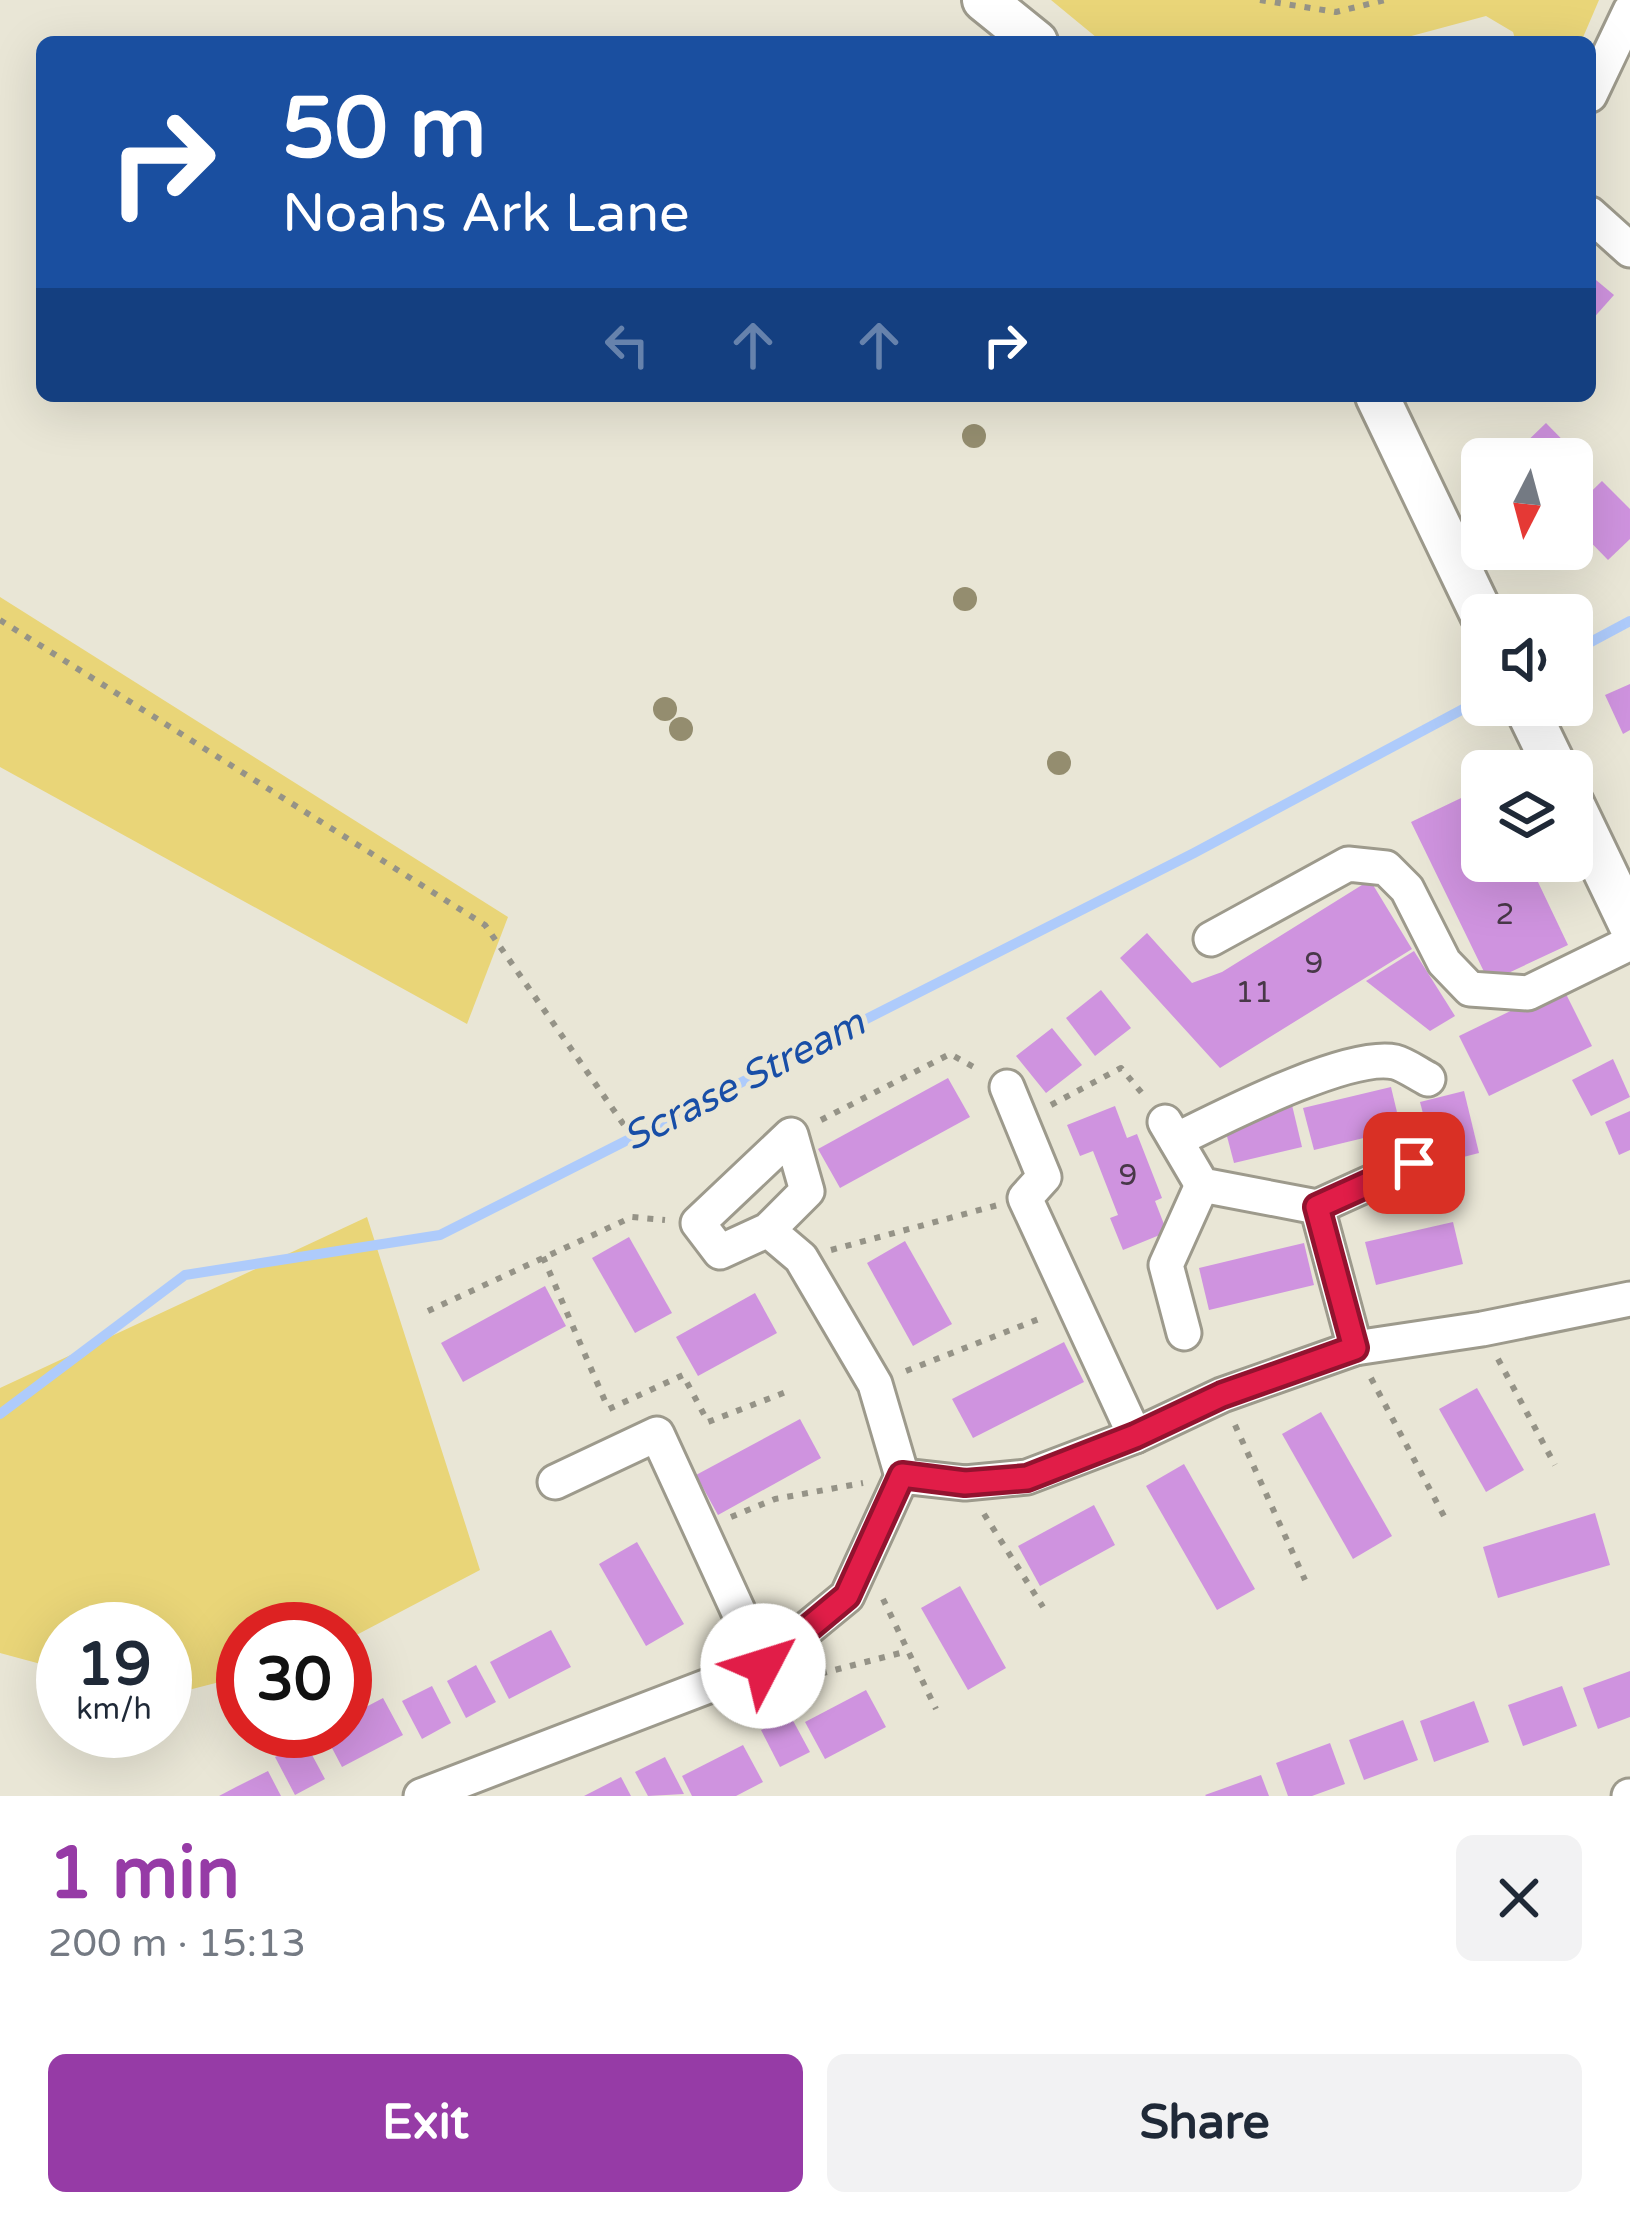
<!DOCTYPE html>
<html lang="en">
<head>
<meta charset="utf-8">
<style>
	:root { --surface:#fff; --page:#f2f2f3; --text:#1f2937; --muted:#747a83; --accent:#963ba6 }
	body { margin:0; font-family:"Varela Round",sans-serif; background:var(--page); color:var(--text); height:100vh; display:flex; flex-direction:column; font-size:45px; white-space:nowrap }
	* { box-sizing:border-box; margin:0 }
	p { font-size:39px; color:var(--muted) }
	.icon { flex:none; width:66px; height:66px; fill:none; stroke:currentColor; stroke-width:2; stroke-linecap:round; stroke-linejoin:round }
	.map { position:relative; height:1796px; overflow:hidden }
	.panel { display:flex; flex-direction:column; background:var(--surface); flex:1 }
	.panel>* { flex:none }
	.banner { position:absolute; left:36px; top:36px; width:1560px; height:366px; border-radius:18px; box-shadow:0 12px 48px #0002; background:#1a4fa0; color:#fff; overflow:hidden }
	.needle { width:78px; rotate:186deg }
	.controls { position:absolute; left:1461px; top:438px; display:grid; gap:24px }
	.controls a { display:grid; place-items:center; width:132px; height:132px; border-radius:18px; background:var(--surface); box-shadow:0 12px 48px #0002; font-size:60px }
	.speed { position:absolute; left:36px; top:1602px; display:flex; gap:24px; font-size:60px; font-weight:700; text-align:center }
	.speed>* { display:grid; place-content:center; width:156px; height:156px; border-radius:50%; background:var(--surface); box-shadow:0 12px 48px #0002; line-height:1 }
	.speed small { font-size:30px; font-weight:400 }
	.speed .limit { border:18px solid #d22; background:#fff; color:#111 }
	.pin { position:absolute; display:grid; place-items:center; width:102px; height:102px; color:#fff; margin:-51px; border-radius:24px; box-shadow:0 6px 18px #0006 }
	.me { position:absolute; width:132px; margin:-66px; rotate:50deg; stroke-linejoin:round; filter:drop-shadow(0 0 9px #0008) }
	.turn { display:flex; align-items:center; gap:42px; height:252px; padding:0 48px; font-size:54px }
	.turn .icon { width:156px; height:156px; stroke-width:2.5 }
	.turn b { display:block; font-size:84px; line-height:102px }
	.lanes { display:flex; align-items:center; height:114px; padding:0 48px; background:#0003; justify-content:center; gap:60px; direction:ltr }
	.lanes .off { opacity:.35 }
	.round { display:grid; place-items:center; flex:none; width:126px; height:126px; border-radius:18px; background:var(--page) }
	.summary { display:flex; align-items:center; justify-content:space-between; height:204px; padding:0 48px }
	h1 { font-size:72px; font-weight:700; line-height:90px; color:var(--accent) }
	.cta { display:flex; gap:24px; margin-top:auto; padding:24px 48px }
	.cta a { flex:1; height:138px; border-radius:18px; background:var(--accent); color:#fff; font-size:48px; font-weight:700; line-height:138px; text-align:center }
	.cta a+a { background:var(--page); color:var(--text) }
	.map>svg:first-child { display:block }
	.green { fill:#e9d578 }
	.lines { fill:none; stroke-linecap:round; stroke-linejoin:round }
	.stream { stroke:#aecbfb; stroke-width:10 }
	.building { fill:#cf93df }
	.minor-casing { stroke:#9d9a8c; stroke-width:39 }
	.major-casing { stroke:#9d9a8c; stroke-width:48 }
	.path { stroke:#959387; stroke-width:6; stroke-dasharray:6 9; stroke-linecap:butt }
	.minor { stroke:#fff; stroke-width:33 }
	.major { stroke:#fff; stroke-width:42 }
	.tree { fill:#948d6f }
	.route-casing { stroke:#92132f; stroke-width:30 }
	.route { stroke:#e11d48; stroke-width:21 }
	.labels { text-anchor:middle; stroke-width:10; stroke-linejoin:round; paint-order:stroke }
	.number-label { font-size:30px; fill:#483848 }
	.water-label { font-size:39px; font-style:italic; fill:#184ea7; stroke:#e9e6d6 }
</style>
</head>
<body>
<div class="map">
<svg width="1630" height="1796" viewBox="0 0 1630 1796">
	<rect width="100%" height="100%" fill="#e9e6d6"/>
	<g class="green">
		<polygon points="1051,0 1599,0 1581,42 1516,42 1513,32 1486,16 1389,42 1102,42"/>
		<polygon points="0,597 508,917 467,1024 0,767"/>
		<polygon points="367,1217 480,1570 345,1641 345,1629 243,1629 243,1676 165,1696 165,1629 63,1629 63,1670 0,1653 0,1388"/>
	</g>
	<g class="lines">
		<g class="stream">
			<polyline points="1572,652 1630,621"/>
			<polyline points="0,1414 185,1275 440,1235 1194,853 1482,699"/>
		</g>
	</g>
	<g class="building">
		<polygon points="1590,275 1614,295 1590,322"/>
		<polygon points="1546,423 1592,470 1572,489 1572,459 1517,459 1513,455"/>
		<polygon points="1602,481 1630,509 1630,539 1608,560 1572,523 1572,510"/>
		<polygon points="1630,684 1630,730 1623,734 1605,695"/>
		<polygon points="1482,788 1482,861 1528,861 1568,945 1489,982 1411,822"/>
		<polygon points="1370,880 1412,949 1220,1068 1120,958 1147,933 1192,983 1222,972"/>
		<polygon points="1414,951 1455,1016 1430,1031 1366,981"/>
		<polygon points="1562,986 1592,1046 1489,1096 1459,1036"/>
		<polygon points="1101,990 1131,1028 1095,1056 1066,1018"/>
		<polygon points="1052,1028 1082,1065 1046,1093 1016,1056"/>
		<polygon points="1613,1059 1630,1097 1591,1116 1572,1080"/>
		<polygon points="948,1078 970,1117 840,1188 818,1149"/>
		<polygon points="1391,1087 1401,1129 1314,1150 1303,1108"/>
		<polygon points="1464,1091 1479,1153 1436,1164 1420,1102"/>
		<polygon points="1292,1105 1302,1147 1234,1163 1223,1121"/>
		<polygon points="1115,1106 1127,1138 1137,1134 1162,1198 1155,1201 1167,1232 1123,1250 1110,1218 1118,1215 1093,1151 1080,1156 1067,1125"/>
		<polygon points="1630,1111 1630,1150 1619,1155 1605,1122"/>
		<polygon points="1453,1222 1463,1264 1376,1285 1365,1242"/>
		<polygon points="629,1237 672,1313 635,1333 592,1258"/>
		<polygon points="905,1241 952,1324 913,1346 867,1263"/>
		<polygon points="1304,1243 1314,1285 1209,1310 1199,1268"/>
		<polygon points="545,1286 566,1326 463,1382 441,1343"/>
		<polygon points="755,1293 777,1333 698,1376 676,1337"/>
		<polygon points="1064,1342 1084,1382 973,1438 952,1399"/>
		<polygon points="1477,1388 1524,1470 1486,1492 1439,1409"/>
		<polygon points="1321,1412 1392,1536 1353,1559 1282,1434"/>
		<polygon points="800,1419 821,1458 718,1515 696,1475"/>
		<polygon points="1184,1464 1255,1589 1217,1610 1146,1486"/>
		<polygon points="1094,1505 1115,1545 1040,1586 1018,1546"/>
		<polygon points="1595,1513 1610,1565 1498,1598 1483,1547"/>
		<polygon points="637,1542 684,1624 646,1646 599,1564"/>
		<polygon points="960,1586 1006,1668 968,1690 921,1608"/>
		<polygon points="551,1630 571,1667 509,1699 490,1662"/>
		<polygon points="476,1665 496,1702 466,1718 447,1681"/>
		<polygon points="1630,1671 1630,1717 1598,1729 1583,1688"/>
		<polygon points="432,1686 451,1723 422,1739 402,1701"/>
		<polygon points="1562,1686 1577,1726 1523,1746 1508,1705"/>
		<polygon points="866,1690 886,1727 825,1759 805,1722"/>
		<polygon points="383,1698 403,1735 342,1767 323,1731 345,1731 345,1718"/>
		<polygon points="1474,1701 1489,1742 1434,1762 1420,1721"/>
		<polygon points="790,1715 810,1752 780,1767 761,1730"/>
		<polygon points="1403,1720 1418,1760 1364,1780 1349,1740"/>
		<polygon points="305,1742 325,1779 295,1795 275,1757"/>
		<polygon points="1330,1743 1345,1784 1312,1796 1288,1796 1276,1763"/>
		<polygon points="743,1745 763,1782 736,1796 692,1796 682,1776"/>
		<polygon points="665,1757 684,1794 648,1796 635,1772"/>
		<polygon points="268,1771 281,1796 219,1796 236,1787"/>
		<polygon points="1261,1775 1269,1796 1206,1796 1205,1795"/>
		<polygon points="621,1777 631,1796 584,1796"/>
	</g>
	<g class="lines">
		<defs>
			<g id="minor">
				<polyline points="1590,95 1630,11"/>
				<polyline points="1590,214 1630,250"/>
				<polyline points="1211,939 1348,864 1386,868 1407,889 1444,962 1470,989 1528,993 1630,943"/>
				<polyline points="1007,1087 1044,1177 1025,1198 1135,1436"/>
				<polyline points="1165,1122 1202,1185 1317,1207 1414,1163"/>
				<path d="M1176 1140C1221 1118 1348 1052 1395 1062 1406 1065 1418 1074 1428 1079"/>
				<polyline points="1317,1207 1355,1348"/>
				<polyline points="768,1230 807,1191 791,1135 698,1223 720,1252 768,1230 801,1258 875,1384 902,1476"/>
				<polyline points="1184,1333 1166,1265 1202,1185"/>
				<polyline points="555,1482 657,1434 763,1665"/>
				<polyline points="421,1796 763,1665 847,1596 902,1476 965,1483 1027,1477 1135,1436 1222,1395 1355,1348 1482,1329 1630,1299"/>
				<polyline points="1629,1796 1630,1796"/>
			</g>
			<g id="major">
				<polyline points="984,0 1036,42"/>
				<polyline points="1377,396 1482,615"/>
				<polyline points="1525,705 1557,771"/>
				<polyline points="1572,803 1630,924"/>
			</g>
		</defs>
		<use href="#minor" class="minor-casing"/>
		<use href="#major" class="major-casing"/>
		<g class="path">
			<polyline points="1260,0 1336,12 1385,0"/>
			<polyline points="0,620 485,925 624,1125"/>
			<polyline points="1051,1105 1121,1068 1146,1098"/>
			<polyline points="821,1120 950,1054 979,1070"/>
			<polyline points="831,1250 998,1205"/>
			<polyline points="543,1257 608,1408"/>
			<polyline points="428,1311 632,1217 665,1220"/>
			<polyline points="1498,1359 1555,1465"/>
			<polyline points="906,1371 1044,1317"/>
			<polyline points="1371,1378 1445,1518"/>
			<polyline points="609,1409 683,1375 708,1422 786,1392"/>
			<polyline points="1235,1425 1305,1580"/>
			<polyline points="984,1514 1043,1607"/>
			<polyline points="731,1517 775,1499 863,1483"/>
			<polyline points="883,1599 936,1709"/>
			<polyline points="806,1671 823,1673 908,1651"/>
		</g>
		<use href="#minor" class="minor"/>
		<use href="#major" class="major"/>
	</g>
	<g class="tree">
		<circle cx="974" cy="436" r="12"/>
		<circle cx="965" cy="599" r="12"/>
		<circle cx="665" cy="709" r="12"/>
		<circle cx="681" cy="729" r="12"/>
		<circle cx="1059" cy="763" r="12"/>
	</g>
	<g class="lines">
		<defs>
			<polyline id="route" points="763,1666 847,1596 902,1475 965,1483 1027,1478 1135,1436 1222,1395 1355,1348 1317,1207 1414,1163"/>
		</defs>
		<use href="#route" class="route-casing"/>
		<use href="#route" class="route"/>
	</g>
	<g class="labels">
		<g class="number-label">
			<text x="1505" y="924">2</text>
			<text x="1314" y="973">9</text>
			<text x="1254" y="1002">11</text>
			<text x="1128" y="1185">9</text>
		</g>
		<g class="water-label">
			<text transform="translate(743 1079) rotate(-27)" y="14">Scrase Stream</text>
		</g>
	</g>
</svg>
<div class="controls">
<a><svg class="needle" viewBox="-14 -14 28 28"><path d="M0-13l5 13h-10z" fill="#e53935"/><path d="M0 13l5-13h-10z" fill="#747a83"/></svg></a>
<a><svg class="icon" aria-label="sound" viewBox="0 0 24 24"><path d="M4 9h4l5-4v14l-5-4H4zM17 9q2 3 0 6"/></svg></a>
<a><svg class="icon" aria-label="layers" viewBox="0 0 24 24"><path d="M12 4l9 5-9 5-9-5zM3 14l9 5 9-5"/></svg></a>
</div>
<div class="speed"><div>19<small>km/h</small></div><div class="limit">30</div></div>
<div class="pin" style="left:1414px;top:1163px;background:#d93025"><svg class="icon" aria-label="arrive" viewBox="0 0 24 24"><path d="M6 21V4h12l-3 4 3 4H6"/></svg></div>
<svg class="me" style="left:763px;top:1666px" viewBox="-20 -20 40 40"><circle r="19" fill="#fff"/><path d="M0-13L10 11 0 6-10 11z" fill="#e11d48"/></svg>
<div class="banner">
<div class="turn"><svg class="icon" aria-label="right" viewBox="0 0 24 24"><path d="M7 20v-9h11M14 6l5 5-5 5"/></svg><div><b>50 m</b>Noahs Ark Lane</div></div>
<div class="lanes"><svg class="icon off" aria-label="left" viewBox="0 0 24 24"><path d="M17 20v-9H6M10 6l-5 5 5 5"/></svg><svg class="icon off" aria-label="ahead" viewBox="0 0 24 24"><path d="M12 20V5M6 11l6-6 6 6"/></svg><svg class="icon off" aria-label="ahead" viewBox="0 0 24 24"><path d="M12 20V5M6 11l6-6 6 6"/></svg><svg class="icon" aria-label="right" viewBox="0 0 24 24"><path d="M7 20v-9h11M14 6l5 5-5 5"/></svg></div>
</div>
</div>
<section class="panel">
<div class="summary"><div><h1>1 min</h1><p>200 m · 15:13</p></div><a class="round"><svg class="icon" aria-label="close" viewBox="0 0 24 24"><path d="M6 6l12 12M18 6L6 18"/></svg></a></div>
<div class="cta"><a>Exit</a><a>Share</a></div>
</section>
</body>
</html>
